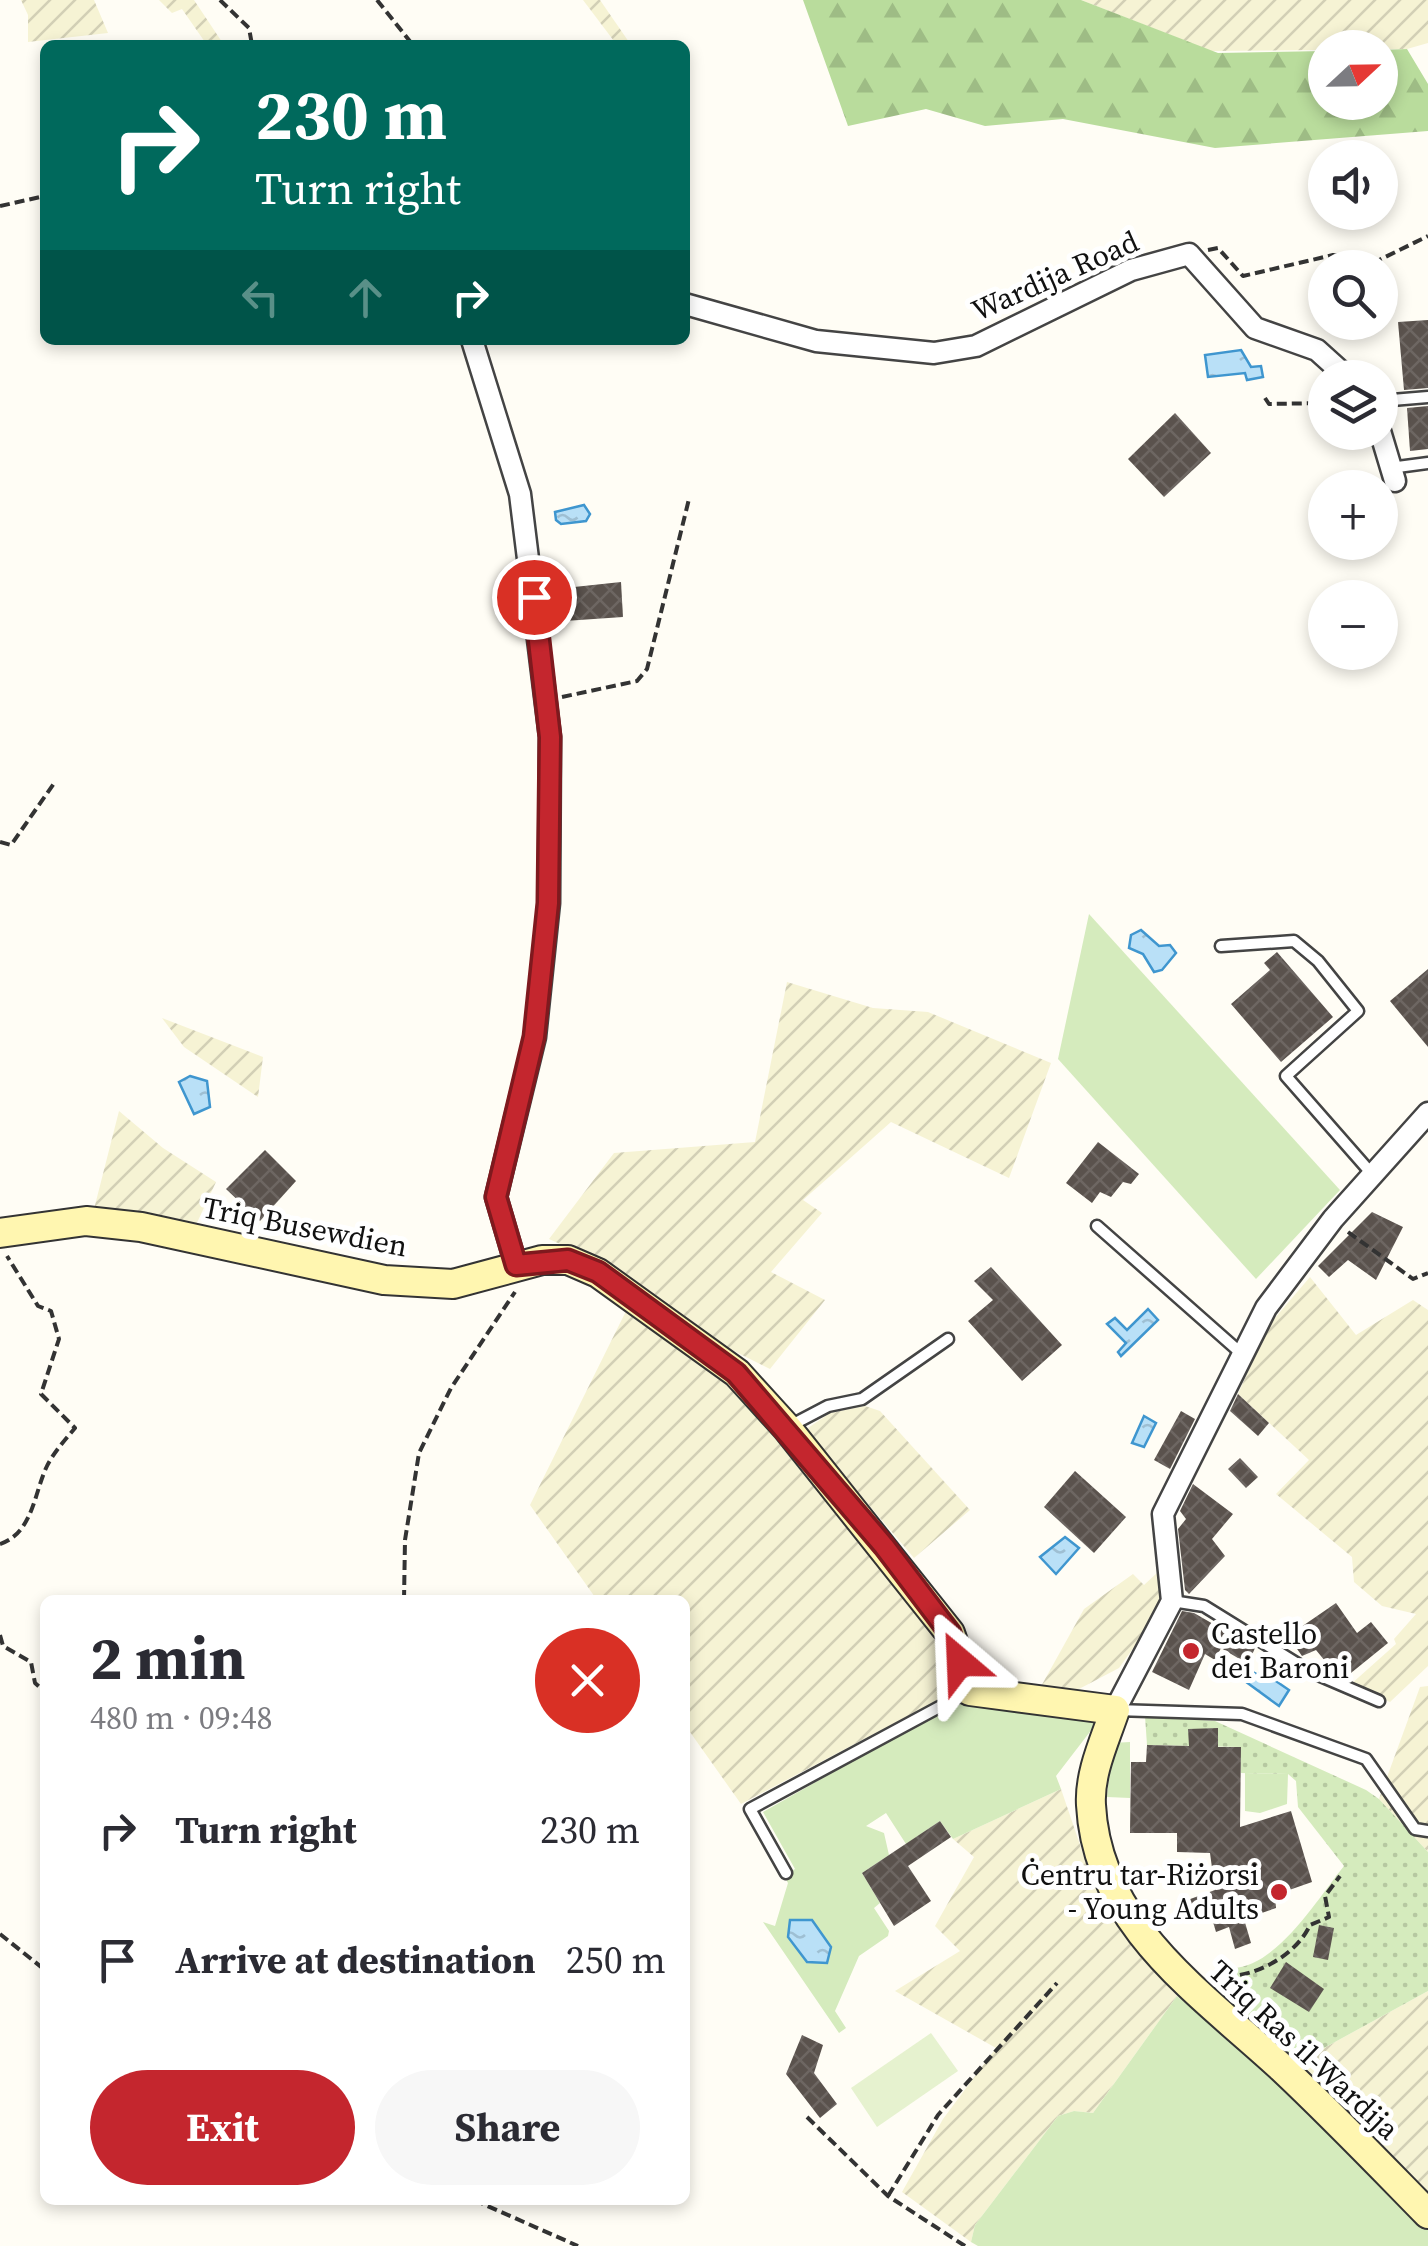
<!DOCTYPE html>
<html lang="en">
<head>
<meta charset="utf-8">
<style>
	:root { --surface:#fff; --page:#f7f7f7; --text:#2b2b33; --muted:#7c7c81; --accent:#c4262e }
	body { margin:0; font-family:"Source Serif 4",serif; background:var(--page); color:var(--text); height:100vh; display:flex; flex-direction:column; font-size:38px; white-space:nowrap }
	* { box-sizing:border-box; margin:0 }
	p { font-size:32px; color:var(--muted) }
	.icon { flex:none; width:55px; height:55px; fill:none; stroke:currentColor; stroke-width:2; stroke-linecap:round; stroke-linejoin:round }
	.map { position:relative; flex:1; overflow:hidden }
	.panel { position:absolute; left:40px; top:1595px; width:650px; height:610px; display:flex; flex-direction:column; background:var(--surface); border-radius:15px; box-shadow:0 5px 15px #0003 }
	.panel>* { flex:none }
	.top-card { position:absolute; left:40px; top:40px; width:650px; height:305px; border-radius:15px; box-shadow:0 5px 15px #0003; background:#00695c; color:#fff; overflow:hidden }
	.needle { width:65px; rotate:68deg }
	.tools { position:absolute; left:1308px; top:30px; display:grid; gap:20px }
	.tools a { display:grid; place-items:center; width:90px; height:90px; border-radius:50%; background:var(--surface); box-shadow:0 5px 15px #0003; font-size:50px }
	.pin { position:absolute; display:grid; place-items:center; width:85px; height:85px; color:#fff; margin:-42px; border:5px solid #fff; border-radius:50%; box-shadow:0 2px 10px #0007 }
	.me { position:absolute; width:110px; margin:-55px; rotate:334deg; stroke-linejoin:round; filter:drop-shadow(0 0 8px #0008) }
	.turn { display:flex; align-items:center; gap:35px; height:210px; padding:0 50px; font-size:45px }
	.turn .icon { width:130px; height:130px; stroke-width:2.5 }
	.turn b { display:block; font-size:70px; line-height:85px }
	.lanes { display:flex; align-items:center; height:95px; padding:0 50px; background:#0003; justify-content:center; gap:50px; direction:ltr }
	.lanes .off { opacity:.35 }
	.round { display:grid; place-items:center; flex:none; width:105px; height:105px; border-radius:52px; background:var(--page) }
	.overview { display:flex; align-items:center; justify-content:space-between; height:170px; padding:0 50px }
	h1 { font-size:60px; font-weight:700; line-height:75px }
	.cta { display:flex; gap:20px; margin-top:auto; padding:20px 50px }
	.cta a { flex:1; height:115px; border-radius:60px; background:var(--accent); color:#fff; font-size:40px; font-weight:700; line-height:115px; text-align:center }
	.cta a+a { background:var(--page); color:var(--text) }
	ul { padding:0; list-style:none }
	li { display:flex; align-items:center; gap:30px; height:130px; padding:0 50px }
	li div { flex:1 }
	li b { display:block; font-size:38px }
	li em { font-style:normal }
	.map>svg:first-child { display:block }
	.farmland { fill:url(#farmland-furrows) }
	.grass { fill:#d5ebbd }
	.forest { fill:url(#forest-firs) }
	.garden { fill:url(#garden-dots) }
	.pitch { fill:#e6f2cf }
	.water { fill:url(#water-ripples); stroke:#3f96cf; stroke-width:2.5 }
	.building { fill:url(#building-cross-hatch) }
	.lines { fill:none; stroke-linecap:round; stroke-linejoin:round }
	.lane-casing { stroke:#444; stroke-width:15 }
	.street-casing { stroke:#444; stroke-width:25 }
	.secondary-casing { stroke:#333; stroke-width:32 }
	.path { stroke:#333; stroke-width:4; stroke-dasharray:10 5; stroke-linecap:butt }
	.lane { stroke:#fff; stroke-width:10 }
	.street { stroke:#fff; stroke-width:20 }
	.secondary { stroke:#fff6b0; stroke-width:28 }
	.route-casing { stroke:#7f191e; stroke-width:25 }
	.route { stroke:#c4262e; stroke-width:18 }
	.poi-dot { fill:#c4262e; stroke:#fff; stroke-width:4 }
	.labels { text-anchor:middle; stroke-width:10; stroke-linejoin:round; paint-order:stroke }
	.street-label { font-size:30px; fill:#111; stroke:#fff }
	.poi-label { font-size:30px; fill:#111; stroke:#fff; text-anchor:start }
</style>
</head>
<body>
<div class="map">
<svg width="1428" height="2246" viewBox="0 0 1428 2246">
	<defs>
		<pattern id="farmland-furrows" width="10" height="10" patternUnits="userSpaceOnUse" patternTransform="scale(2.5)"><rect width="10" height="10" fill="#f6f3d4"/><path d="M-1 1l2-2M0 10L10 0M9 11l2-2" fill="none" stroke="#d2cfb5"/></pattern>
		<pattern id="forest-firs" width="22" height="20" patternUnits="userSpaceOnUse" patternTransform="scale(2.5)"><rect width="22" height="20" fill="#b9dc9c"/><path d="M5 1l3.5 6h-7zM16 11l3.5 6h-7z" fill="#9ebc85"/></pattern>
		<pattern id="garden-dots" width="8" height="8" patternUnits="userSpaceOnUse" patternTransform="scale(2.5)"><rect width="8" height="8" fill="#d5ebbd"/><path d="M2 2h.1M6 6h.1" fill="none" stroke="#b6c8a1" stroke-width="1.8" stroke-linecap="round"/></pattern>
		<pattern id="water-ripples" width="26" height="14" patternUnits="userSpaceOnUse" patternTransform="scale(2.5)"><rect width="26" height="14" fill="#b9e0f7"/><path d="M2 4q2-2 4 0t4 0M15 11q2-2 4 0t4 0" fill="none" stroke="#9ebfd3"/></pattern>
		<pattern id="building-cross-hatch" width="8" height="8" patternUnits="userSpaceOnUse" patternTransform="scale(2.5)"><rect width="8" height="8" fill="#5a524d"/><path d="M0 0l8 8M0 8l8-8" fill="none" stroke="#6d6662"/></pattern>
	</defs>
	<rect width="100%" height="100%" fill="#fffdf5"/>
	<g class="farmland">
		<polygon points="21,0 94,0 108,33 28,42 28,15"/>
		<polygon points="159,0 194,0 224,45 207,45 182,9 172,13"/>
		<polygon points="583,0 600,0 631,45 617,45"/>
		<polygon points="1081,0 1428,0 1428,43 1407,49 1211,51"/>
		<polygon points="787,982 873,1008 928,1012 1051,1063 1009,1178 891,1122 803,1200 822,1213 771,1272 825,1300 770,1369 716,1342 593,1259 549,1239 614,1153 755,1142"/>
		<polygon points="162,1018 263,1057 258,1097 184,1047"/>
		<polygon points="119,1111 163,1148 216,1182 195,1227 93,1213"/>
		<polygon points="1310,1277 1356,1335 1413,1300 1428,1310 1428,1666 1390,1702 1350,1685 1396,1644 1394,1639 1416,1614 1382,1606 1354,1582 1352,1557 1276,1494 1309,1460 1238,1394 1269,1325"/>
		<polygon points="629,1305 713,1372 776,1431 939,1632 959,1689 741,1804 685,1725 685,1600 597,1600 530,1505"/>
		<polygon points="865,1406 880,1411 970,1510 914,1558 805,1430 830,1413"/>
		<polygon points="1158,1572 1167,1586 1152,1622 1119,1668 1079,1689 1039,1690 1084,1609 1133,1574 1144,1585"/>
		<polygon points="1428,1686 1428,1852 1379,1799 1420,1687"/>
		<polygon points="1061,1789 1093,1883 1131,1945 1177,1996 1093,2113 1074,2111 1058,2116 975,2225 971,2242 902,2192 943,2119 996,2048 895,1991 960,1951 935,1926 974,1857 953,1839"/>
		<polygon points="1428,1991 1428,2201 1293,2065"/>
	</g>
	<g class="grass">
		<polygon points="1089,914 1340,1190 1256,1279 1058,1059"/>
		<polygon points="969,1695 1099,1720 1056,1776 1061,1789 953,1839 940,1821 906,1844 886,1813 866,1826 884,1833 889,1855 862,1873 880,1903 874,1908 889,1931 888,1936 859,1956 835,2011 846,2028 839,2033 763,1922 775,1926 788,1883 784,1876 795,1869 763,1812"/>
		<polygon points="1130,1742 1130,1798 1107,1797 1112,1743"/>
		<polygon points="1245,1773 1288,1774 1287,1804 1260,1813 1245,1811"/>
		<polygon points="1177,1996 1297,2096 1428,2223 1428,2246 978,2246 971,2242 975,2225 1058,2116 1074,2111 1093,2113"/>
	</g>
	<polygon class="forest" points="803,0 1081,0 1218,53 1325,51 1325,102 1380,102 1380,50 1407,49 1428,84 1428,131 1215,148 1063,119 985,126 926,109 848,126"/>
	<path class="garden" d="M1145 1716 1215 1721 1366 1790 1379 1799 1428 1852V1991L1293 2065 1214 1992 1232 1968C1277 1967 1318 1898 1344 1866L1298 1807 1296 1781 1288 1774 1241 1773 1240 1747 1147 1745Z"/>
	<polygon class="pitch" points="931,2033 958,2071 877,2127 851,2088"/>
	<g class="water">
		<polygon points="1241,350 1251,367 1261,366 1263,377 1247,380 1245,373 1208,377 1205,355"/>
		<polygon points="584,505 590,514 586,521 561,524 556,520 555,512"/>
		<polygon points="1141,930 1159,946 1170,945 1176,953 1162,970 1154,972 1143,954 1129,948 1131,935"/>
		<polygon points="190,1076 207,1081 210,1107 194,1114 179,1082"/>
		<polygon points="1148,1309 1158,1320 1121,1356 1118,1352 1126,1343 1107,1324 1115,1318 1127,1330"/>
		<polygon points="1144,1416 1156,1423 1144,1447 1132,1443"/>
		<polygon points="1065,1537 1079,1548 1056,1574 1040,1557"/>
		<polygon points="1248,1669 1258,1675 1261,1671 1289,1690 1279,1706 1242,1679"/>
		<polygon points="790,1920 812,1920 831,1947 827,1963 807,1962 788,1937"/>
	</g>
	<g class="building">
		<polygon points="1428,320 1428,388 1404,390 1398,322"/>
		<polygon points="1428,406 1428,449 1410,451 1407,408"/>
		<polygon points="1175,413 1211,453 1164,497 1128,459"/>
		<polygon points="621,582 623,617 550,622 546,590"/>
		<polygon points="1277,952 1333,1017 1281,1062 1231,1004 1270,970 1264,963"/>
		<polygon points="1428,969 1428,1047 1390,1001"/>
		<polygon points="1098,1142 1139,1174 1131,1184 1123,1182 1111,1197 1100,1192 1092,1203 1066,1183"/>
		<polygon points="265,1150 296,1181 260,1221 226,1189"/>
		<polygon points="1372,1212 1403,1227 1376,1280 1348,1260 1329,1277 1318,1266"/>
		<polygon points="991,1267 1062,1345 1022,1381 968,1321 993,1300 974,1281"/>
		<polygon points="1238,1394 1269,1423 1258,1436 1230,1411"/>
		<polygon points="1181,1411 1195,1419 1170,1469 1154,1460"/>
		<polygon points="1240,1458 1258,1477 1246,1488 1228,1469"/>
		<polygon points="1075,1471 1126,1517 1094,1553 1044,1507"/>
		<polygon points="1193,1484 1233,1514 1212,1539 1225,1556 1189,1594 1185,1590 1178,1529 1186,1519 1180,1511"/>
		<polygon points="1336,1603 1357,1633 1371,1622 1388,1643 1346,1677 1334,1672 1316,1650 1302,1656 1288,1636"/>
		<polygon points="1182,1611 1194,1613 1255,1648 1248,1664 1221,1648 1215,1660 1205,1654 1189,1690 1152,1672"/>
		<polygon points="1218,1728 1218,1747 1241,1747 1240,1827 1291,1811 1312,1882 1275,1895 1276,1908 1244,1919 1251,1943 1235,1949 1229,1927 1216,1932 1210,1912 1188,1919 1182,1902 1215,1890 1210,1853 1177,1852 1177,1833 1130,1833 1131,1762 1146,1762 1147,1745 1189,1746 1188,1729"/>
		<polygon points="940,1821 951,1837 908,1866 931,1901 894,1926 862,1873"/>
		<polygon points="1319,1925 1334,1928 1328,1960 1313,1957"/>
		<polygon points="1286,1962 1324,1989 1309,2012 1270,1988"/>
		<polygon points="802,2035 823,2045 814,2073 837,2104 820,2118 786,2074"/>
	</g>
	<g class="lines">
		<defs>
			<g id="lane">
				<polyline points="1380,401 1428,397"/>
				<polyline points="1390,468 1428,463"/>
				<polyline points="1221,946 1294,941 1318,961 1358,1011 1286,1076 1372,1174"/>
				<polyline points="1097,1226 1242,1354"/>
				<polyline points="788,1427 828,1406 862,1399 948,1339"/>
				<polyline points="1172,1601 1204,1606 1309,1671 1379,1701"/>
				<polyline points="1116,1710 1242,1714 1366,1759 1415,1829 1428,1831"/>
				<polyline points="786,1873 750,1809 969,1691"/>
			</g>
			<g id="street">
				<polyline points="685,304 816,341 934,353 976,346 1131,270 1189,254 1255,328 1317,350 1348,378"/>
				<polyline points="472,340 520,494 550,737 549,903 535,1037 496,1197 516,1265"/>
				<polyline points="1380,431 1395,481"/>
				<polyline points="1115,1710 1172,1601 1163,1514 1266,1308 1333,1219 1428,1113"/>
			</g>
			<path id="secondary" d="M0 1233 86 1221 141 1227 384 1280 453 1284 542 1260H568L598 1273 737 1373 787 1428 950 1633 970 1691 1115 1710C1105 1740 1089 1773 1091 1805 1097 1925 1202 1994 1282 2068 1332 2115 1380 2165 1428 2214"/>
		</defs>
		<use href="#lane" class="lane-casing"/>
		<use href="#street" class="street-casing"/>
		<use href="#secondary" class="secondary-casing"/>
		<g class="path">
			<polyline points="220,0 249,28 252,45"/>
			<polyline points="377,0 413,45"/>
			<polyline points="0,206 45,196"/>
			<polyline points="1208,250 1218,248 1243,276 1333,255 1375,262 1428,236"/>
			<polyline points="1265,398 1269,404 1325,403"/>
			<polyline points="562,697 637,681 647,669 689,499"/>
			<polyline points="0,842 11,845 55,782"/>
			<polyline points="1348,1232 1413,1279 1428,1273"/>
			<path d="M0 1544C33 1533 34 1493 47 1466 54 1452 65 1440 75 1428L41 1394 59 1339 51 1311 38 1306 7 1256"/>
			<polyline points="404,1600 405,1540 419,1453 451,1388 515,1292"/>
			<polyline points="0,1635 3,1646 31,1662 35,1683 45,1692"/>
			<polyline points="0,1934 45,1970"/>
			<path d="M1225 1976C1257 1977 1297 1954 1310 1925L1329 1917 1325 1896 1340 1876"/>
			<polyline points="807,2117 888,2196 965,2246"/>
			<polyline points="888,2196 938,2115 1057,1983"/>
			<polyline points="474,2200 578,2246"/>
		</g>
		<use href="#lane" class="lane"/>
		<use href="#street" class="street"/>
		<use href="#secondary" class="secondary"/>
	</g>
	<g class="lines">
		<defs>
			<polyline id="route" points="534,597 550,737 548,903 534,1037 496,1197 516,1265 568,1260 598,1272 736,1373 884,1546 950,1633 960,1662"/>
		</defs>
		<use href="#route" class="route-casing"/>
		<use href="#route" class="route"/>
	</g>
	<g class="poi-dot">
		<circle cx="1191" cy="1651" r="10"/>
		<circle cx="1279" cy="1892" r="10"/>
	</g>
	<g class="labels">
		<g class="street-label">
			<text transform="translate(1055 276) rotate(-24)" y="10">Wardija Road</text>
			<text transform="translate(305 1227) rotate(11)" y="10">Triq Busewdien</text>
			<text transform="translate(1304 2050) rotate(43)" y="10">Triq Ras il-Wardija</text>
		</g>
		<g class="poi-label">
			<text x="1211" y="1644">Castello<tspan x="1211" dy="34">dei Baroni</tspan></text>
			<text x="1259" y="1885" text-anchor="end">Ċentru tar-Riżorsi<tspan x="1259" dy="34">- Young Adults</tspan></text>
		</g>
	</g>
</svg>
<div class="tools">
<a><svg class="needle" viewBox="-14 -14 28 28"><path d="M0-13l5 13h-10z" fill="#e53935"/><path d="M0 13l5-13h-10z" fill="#7c7c81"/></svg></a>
<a><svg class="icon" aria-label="sound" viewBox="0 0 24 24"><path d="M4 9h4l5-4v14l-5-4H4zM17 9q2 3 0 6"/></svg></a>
<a><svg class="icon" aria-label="search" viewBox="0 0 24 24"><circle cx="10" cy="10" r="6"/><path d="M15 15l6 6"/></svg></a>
<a><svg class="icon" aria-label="layers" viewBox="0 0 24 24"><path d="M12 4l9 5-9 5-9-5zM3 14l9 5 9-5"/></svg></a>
<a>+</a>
<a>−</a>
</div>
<div class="pin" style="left:534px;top:597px;background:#d93025"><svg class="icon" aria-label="arrive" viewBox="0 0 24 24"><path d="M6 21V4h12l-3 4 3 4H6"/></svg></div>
<svg class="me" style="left:960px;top:1662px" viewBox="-20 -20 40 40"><path d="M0-17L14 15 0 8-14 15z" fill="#c4262e" stroke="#fff" stroke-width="4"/></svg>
<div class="top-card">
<div class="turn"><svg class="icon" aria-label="right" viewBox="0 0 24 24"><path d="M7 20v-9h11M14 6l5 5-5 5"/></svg><div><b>230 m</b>Turn right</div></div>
<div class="lanes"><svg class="icon off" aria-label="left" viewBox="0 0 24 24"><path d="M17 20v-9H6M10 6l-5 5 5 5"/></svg><svg class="icon off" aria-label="ahead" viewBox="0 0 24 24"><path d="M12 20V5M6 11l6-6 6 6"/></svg><svg class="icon" aria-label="right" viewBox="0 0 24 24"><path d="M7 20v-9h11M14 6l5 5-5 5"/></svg></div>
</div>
<section class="panel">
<div class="overview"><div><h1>2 min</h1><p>480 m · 09:48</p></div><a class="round" style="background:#d93025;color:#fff"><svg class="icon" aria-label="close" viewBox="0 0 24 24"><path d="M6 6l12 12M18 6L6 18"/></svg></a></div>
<ul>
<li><svg class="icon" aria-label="right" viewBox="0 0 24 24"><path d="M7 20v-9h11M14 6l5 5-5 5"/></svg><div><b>Turn right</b></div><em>230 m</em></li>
<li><svg class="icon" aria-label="arrive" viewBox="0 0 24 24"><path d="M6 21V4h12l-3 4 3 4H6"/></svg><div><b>Arrive at destination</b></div><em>250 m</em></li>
</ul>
<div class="cta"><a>Exit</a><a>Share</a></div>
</section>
</div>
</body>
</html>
